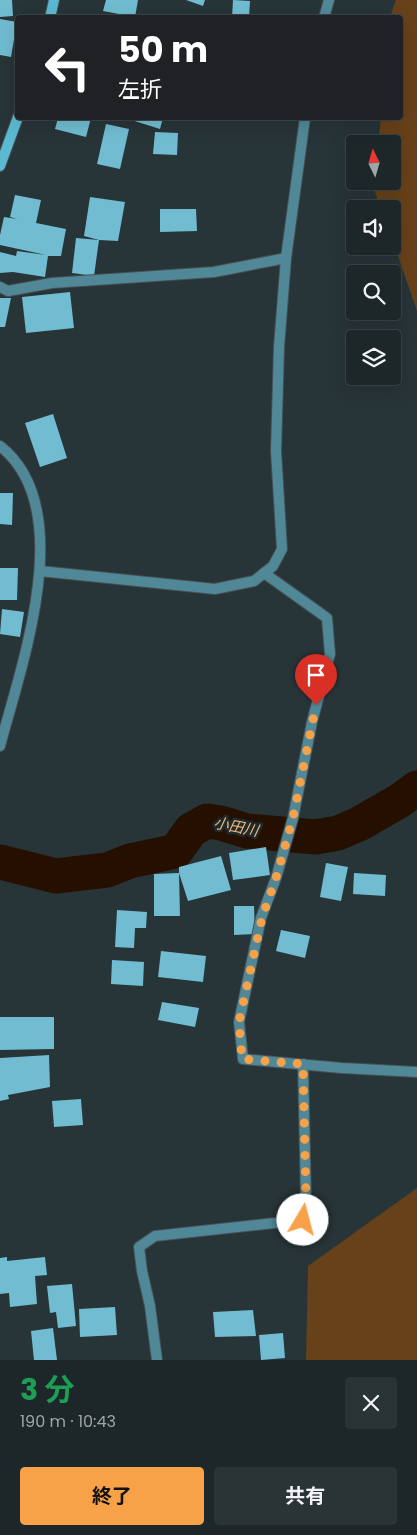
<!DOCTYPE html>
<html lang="ja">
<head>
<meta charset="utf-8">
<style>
	:root { --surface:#1d272a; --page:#2a3336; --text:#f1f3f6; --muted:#a0a5a8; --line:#3b4447; --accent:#f7a248 }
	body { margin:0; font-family:Poppins,"Noto Sans JP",sans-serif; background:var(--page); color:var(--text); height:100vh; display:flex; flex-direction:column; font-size:19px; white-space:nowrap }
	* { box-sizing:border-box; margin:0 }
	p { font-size:16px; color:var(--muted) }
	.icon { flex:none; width:28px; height:28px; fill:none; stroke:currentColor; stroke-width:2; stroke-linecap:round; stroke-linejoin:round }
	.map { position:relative; height:1360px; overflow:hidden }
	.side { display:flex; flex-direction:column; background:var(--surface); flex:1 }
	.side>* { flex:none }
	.top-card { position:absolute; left:15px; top:15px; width:388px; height:105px; border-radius:5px; box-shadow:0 5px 20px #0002,0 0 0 1px var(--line); background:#202124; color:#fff; overflow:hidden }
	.needle { width:32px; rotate:355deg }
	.fabs { position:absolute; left:346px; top:135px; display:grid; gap:10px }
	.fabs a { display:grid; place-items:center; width:55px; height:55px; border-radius:5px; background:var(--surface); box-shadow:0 5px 20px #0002,0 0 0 1px var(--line); font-size:25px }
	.pin { position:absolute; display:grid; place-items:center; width:42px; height:42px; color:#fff; margin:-51px -21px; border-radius:50% 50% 50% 0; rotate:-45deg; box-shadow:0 0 5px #0007 }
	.pin .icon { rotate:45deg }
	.me { position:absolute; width:55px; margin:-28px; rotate:8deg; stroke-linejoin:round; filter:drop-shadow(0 0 4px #0008) }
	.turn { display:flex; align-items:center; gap:18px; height:105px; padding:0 20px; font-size:22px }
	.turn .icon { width:65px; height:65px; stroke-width:2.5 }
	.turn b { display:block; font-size:35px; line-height:42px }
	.round { display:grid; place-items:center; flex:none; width:52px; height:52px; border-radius:5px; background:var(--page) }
	.overview { display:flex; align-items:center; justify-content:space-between; height:85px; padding:0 20px }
	h1 { font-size:30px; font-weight:700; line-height:38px; color:#1e9e55 }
	.cta { display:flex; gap:10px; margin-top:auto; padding:10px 20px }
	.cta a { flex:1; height:58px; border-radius:5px; background:var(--accent); color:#111; font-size:20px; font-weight:700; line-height:58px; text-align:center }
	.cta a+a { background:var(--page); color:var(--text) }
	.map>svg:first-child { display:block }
	.green { fill:#674119 }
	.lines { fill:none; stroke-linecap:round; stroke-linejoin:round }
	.river { stroke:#251000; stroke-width:35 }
	.building { fill:#71bcd1 }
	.minor-casing { stroke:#455154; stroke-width:12 }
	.secondary-casing { stroke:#455154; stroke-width:12 }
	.minor { stroke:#518898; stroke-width:10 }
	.secondary { stroke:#5bb9d2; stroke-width:10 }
	.route { stroke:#f7a248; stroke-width:9; stroke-dasharray:0 16.2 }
	.labels { text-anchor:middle; stroke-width:5; stroke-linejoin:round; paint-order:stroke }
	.water-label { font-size:15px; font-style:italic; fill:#f9b778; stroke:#1d2a2e }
</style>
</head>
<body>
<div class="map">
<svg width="417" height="1360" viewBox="0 0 417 1360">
	<rect width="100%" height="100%" fill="#273438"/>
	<g class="green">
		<polygon points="396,0 417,0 417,311 393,241 392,209 381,209 374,189 375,181 392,181 392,144 378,144 381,118 400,118 400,18 390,17"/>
		<polygon points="417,1188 417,1360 306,1360 308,1266"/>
	</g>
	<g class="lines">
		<polyline class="river" points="0,862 56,876 107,870 130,861 176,851 191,830 207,821 221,823 247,831 316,837 338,833 359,824 399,801 417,788"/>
	</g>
	<g class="building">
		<polygon points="0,0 12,0 13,16 0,17"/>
		<polygon points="106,0 138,0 135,17 103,11"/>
		<polygon points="186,0 205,0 203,6"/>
		<polygon points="233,0 250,1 249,18 232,18"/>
		<polygon points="0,19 17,22 11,57 0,55"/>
		<polygon points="58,118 91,118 86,137 55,129"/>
		<polygon points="125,118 163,118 160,129"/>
		<polygon points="106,124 129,129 120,169 97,164"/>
		<polygon points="155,132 178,133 177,155 153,154"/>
		<polygon points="15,195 41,200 36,223 66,229 61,256 48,256 45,277 13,272 0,273 0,252 16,256 17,251 46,255 0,245 0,235 4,217 17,219 10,217"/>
		<polygon points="90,197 125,202 118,241 99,240 84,236"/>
		<polygon points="160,209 196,209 197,231 160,232"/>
		<polygon points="76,238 99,240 94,276 72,273"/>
		<polygon points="70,292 74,328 26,333 22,297"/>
		<polygon points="0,298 11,298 5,327 0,327"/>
		<polygon points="53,414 67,458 40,467 25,423"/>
		<polygon points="0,493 13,493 12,525 0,524"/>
		<polygon points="0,568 18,568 17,600 0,600"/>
		<polygon points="2,609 24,612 20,637 0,634"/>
		<polygon points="266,847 270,875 233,880 229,853"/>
		<polygon points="221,856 231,890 188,901 179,873 180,916 154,916 154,874 179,873 179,867"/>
		<polygon points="326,863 348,867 341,901 320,897"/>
		<polygon points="354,873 386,875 385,896 353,894"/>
		<polygon points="234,906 254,906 255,934 234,935"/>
		<polygon points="117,910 147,912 146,928 135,928 134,948 115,947"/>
		<polygon points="281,930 310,936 305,958 276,951"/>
		<polygon points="161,951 206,956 203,982 158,977"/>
		<polygon points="112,960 144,962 143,986 111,984"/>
		<polygon points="162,1002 199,1008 195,1027 158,1020"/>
		<polygon points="0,1017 54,1017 54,1049 0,1050"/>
		<polygon points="49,1055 50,1087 8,1095 9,1099 0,1101 0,1058"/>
		<polygon points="81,1099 83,1125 54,1127 52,1101"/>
		<polygon points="7,1257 7,1261 45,1257 47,1275 35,1276 37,1304 10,1307 9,1293 0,1294 0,1258"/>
		<polygon points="72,1284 76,1326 58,1328 56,1312 50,1313 47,1286"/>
		<polygon points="115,1307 117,1335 80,1337 79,1309"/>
		<polygon points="253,1310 256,1336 215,1337 213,1312"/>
		<polygon points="53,1328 57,1360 34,1360 31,1331"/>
		<polygon points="283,1333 285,1358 261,1360 259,1335"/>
	</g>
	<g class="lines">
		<defs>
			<g id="minor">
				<polyline points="324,18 329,0"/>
				<polyline points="0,287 8,291 52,283 214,272 286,258"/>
				<path d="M0 446C79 508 21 666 0 746"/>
				<polyline points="40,571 215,589 254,581 273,566 282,549 276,451 279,347 286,258 305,118"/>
				<polyline points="264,573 327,618 330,654 312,722 293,818 276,878 261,918 239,1022 243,1059 342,1068 417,1072"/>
				<polyline points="157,1360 150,1306 142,1271 139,1247 155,1236 303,1220 306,1200 303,1064"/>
			</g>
			<g id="secondary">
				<polyline points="50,18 54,0"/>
				<polyline points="0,166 18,117"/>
			</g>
		</defs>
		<use href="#minor" class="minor-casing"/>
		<use href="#secondary" class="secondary-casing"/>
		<use href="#minor" class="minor"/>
		<use href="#secondary" class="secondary"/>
	</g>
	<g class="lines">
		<polyline class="route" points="303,1220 306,1200 303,1064 242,1059 239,1022 262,918 276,878 293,818 316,705"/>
	</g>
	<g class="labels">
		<g class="water-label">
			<text transform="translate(236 827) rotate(11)" y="5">小田川</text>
		</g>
	</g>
</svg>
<div class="fabs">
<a><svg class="needle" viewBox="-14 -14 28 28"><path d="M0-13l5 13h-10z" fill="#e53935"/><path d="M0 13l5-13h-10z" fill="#a0a5a8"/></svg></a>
<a><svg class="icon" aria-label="sound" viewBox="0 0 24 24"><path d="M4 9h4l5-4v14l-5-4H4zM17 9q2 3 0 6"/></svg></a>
<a><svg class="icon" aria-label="search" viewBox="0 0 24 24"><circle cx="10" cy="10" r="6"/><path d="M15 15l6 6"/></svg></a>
<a><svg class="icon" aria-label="layers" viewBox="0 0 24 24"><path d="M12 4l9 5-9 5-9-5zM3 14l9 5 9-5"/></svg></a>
</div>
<div class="pin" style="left:316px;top:705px;background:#d93025"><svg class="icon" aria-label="arrive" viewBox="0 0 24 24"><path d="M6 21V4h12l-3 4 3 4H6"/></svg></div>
<svg class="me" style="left:303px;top:1220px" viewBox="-20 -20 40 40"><circle r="19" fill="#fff"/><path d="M0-13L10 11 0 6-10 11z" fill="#f7a248"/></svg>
<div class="top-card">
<div class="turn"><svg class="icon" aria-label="left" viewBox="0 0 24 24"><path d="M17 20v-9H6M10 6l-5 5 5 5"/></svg><div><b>50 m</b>左折</div></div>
</div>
</div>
<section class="side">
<div class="overview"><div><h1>3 分</h1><p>190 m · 10:43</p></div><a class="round"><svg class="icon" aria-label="close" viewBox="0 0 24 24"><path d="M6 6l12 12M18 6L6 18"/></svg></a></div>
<div class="cta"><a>終了</a><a>共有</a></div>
</section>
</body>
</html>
